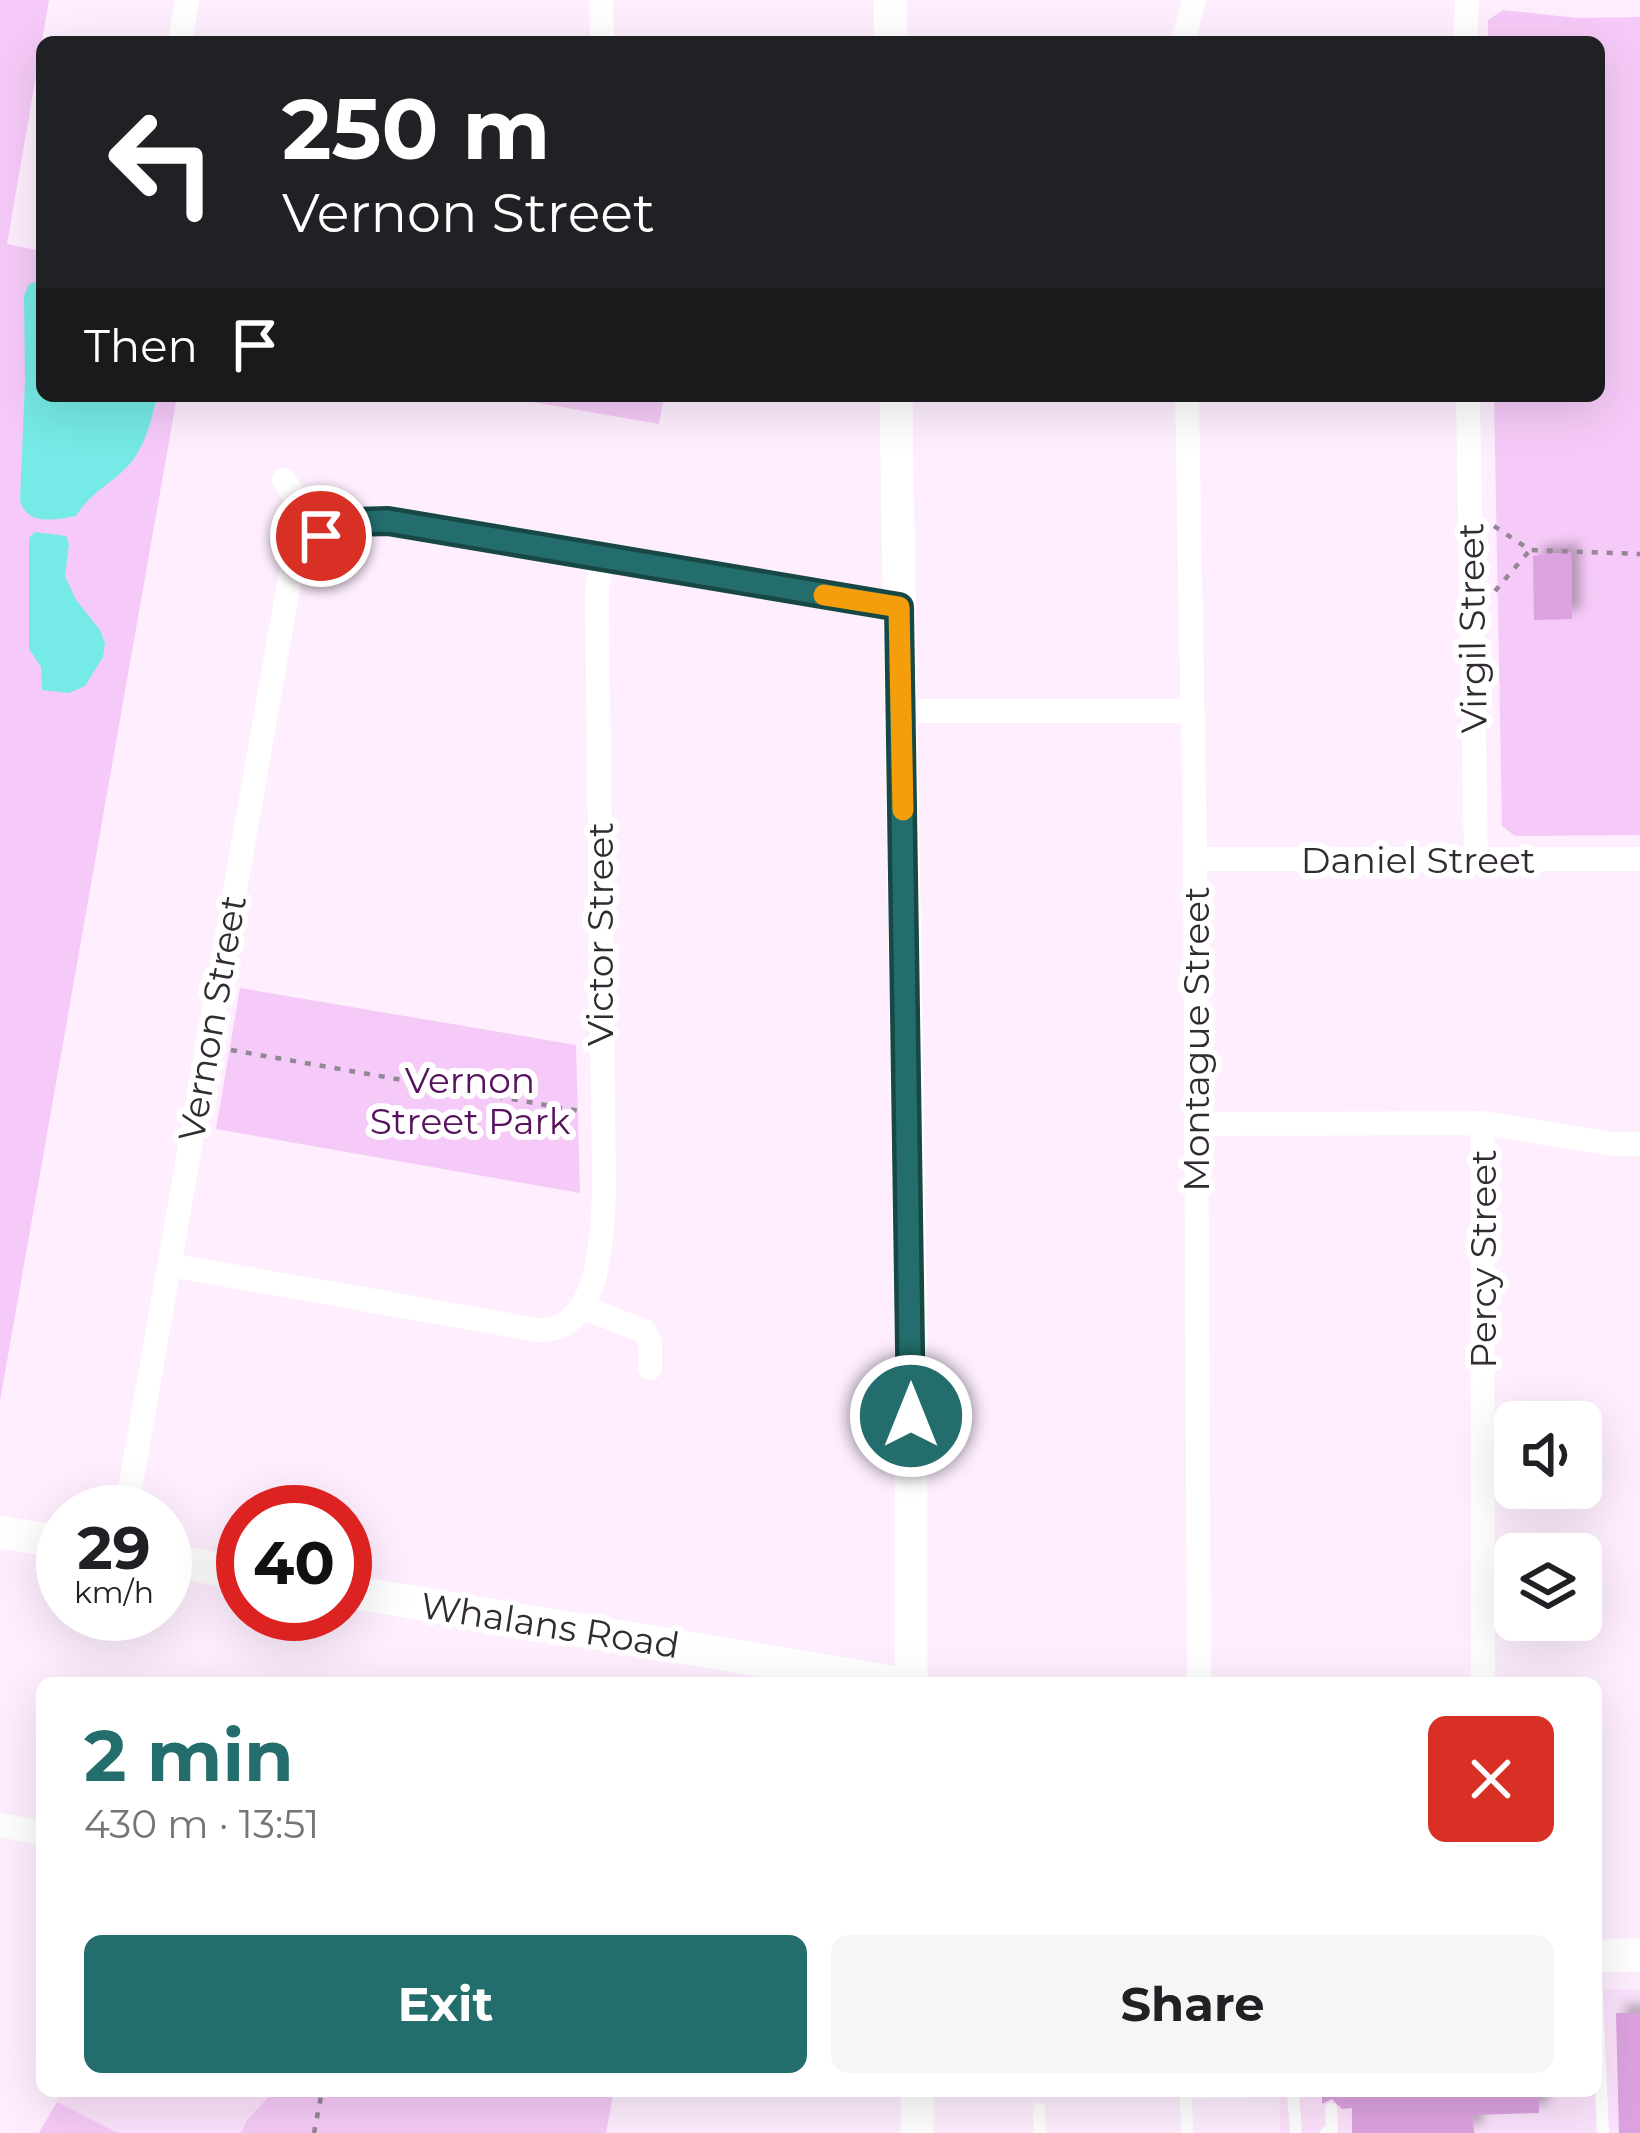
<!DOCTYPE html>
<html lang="en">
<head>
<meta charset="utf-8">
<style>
	:root { --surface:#fff; --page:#f6f6f6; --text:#202124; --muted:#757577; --accent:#236e6c }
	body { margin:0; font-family:Montserrat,sans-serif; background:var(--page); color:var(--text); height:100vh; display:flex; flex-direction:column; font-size:45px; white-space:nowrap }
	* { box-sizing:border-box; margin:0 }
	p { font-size:39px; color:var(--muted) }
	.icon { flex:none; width:66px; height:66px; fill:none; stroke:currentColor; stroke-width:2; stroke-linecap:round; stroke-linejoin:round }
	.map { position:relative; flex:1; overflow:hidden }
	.sheet { position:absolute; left:36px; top:1677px; width:1566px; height:420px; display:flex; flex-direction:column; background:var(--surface); border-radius:18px; box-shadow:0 12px 48px #0002 }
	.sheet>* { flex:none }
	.hud { position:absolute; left:36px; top:36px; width:1569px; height:366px; border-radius:18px; box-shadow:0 12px 48px #0002; background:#202124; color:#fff; overflow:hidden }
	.tools { position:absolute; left:1494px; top:1401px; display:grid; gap:24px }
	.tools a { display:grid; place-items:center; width:108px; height:108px; border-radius:18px; background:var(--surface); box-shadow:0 12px 48px #0002; font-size:60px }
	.speed { position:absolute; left:36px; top:1485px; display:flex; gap:24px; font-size:60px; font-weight:700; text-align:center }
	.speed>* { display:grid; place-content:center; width:156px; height:156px; border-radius:50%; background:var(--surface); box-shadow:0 12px 48px #0002; line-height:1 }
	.speed small { font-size:30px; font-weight:400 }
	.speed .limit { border:18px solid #d22; background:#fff; color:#111 }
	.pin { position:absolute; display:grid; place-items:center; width:102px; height:102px; color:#fff; margin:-51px; border:6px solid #fff; border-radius:50%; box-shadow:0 3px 12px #0007 }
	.me { position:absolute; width:132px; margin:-66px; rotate:0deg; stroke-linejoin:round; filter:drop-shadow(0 0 9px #0008) }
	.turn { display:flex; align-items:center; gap:42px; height:252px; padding:0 48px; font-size:54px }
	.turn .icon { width:156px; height:156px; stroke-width:2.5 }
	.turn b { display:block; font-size:84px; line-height:102px }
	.then { display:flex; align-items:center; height:114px; padding:0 48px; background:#0003; gap:24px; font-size:45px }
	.round { display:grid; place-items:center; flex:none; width:126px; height:126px; border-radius:18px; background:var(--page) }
	.head { display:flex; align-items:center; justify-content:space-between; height:204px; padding:0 48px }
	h1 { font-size:72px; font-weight:700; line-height:90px; color:var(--accent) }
	.primary-button { display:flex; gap:24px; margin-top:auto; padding:24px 48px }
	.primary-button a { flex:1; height:138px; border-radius:18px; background:var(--accent); color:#fff; font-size:48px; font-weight:700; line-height:138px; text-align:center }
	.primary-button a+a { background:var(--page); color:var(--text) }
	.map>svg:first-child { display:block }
	.built { fill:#fce3fd }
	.green { fill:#f6caf8 }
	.water { fill:#76eae6 }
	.building { fill:#dca2e0; filter:url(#shadow) }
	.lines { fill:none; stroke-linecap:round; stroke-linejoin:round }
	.path { stroke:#928792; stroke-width:4.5; stroke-dasharray:6 9; stroke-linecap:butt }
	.lane { stroke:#fff; stroke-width:12 }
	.street { stroke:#fff; stroke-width:24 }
	.secondary { stroke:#fff; stroke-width:33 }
	.route-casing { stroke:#174846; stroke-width:30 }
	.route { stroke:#236e6c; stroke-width:21 }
	.slow { stroke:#f59e0b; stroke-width:21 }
	.labels { text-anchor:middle; stroke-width:12; stroke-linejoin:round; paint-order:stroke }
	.street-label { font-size:36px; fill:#322b33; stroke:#fff }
	.park-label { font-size:36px; fill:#57125d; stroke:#fff }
</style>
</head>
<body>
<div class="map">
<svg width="1640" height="2133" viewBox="0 0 1640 2133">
	<defs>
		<filter id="shadow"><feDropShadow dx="9" dy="-9" stdDeviation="6" flood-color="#0004"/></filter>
	</defs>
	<rect width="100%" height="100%" fill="#feeefe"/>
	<g class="built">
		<polygon points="1596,1989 1640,1989 1640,2133 1280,2133 1279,2091 1596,2091"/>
		<polygon points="59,2091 274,2091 247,2120 241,2133 118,2133 57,2102"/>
	</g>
	<g class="green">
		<polygon points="0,0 49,0 7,244 42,251 42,396 177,396 0,1401"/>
		<polygon points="1503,10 1577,18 1640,17 1640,835 1515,836 1502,826 1494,396 1599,396 1599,42 1488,42 1488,20"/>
		<polygon points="498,396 664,396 659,424"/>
		<polygon points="240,988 576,1045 580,1193 216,1129"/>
		<polygon points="274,2091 614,2091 606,2133 241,2133 247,2120"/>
		<polygon points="57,2102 118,2133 39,2133"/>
	</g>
	<g class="water">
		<path d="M42 280V396H157C152 417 146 444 132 461 115 483 94 488 76 516 55 520 26 526 20 500L25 381 24 296 29 284Z"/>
		<polygon points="35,532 66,536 69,544 65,576 76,600 100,630 105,643 103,657 85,686 69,693 42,690 41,667 29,649 29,538"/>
	</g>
	<g class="building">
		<polygon points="1571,552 1572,619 1534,620 1533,556"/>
		<polygon points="1616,2013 1640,2013 1640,2133 1619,2133"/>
		<polygon points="1322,2091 1539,2091 1539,2113 1473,2115 1474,2133 1352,2133 1352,2108 1342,2109 1332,2099 1322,2104"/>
	</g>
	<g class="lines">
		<g class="path">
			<polyline points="1494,526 1530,550 1640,554"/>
			<polyline points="1495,591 1530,550"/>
			<polyline points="231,1050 580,1111"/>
			<polyline points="314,2133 322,2091"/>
		</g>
		<g class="lane">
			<polyline points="1596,1973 1603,2133"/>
			<polyline points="1293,2091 1296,2133"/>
			<polyline points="1039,2109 1040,2133"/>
			<polyline points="1187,2133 1186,2092 1269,2091"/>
			<polyline points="1326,2133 1332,2129 1331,2109"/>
		</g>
		<g class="street">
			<polyline points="601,0 602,42"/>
			<polyline points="180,42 187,0"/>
			<polyline points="1183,42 1194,0"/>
			<polyline points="1465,42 1467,0"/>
			<polyline points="1187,396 1195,859 1199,1683"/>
			<polyline points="1468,396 1476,861"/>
			<polyline points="284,480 321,536"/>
			<polyline points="901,711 1192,711"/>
			<polyline points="1195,859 1640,859"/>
			<polyline points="1482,1123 1483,1683"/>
			<polyline points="1196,1124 1482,1123 1612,1144 1640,1144"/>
			<path d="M170 1265 538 1330C601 1334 602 1234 604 1189L597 593 601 558"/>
			<polyline points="584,1308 644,1331 650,1342 650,1368"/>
			<path d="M126 1512 290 577C307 534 345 519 388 521L900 607"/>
			<polyline points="0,1825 42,1833"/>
		</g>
		<g class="secondary">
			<polyline points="890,0 891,42"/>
			<polyline points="896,396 911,1344 911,1683"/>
			<polyline points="0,1532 63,1542"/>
			<polyline points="165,1559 243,1574"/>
			<polyline points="345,1591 898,1683"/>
			<polyline points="1596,1956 1640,1955"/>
			<polyline points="917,2091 917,2133"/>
		</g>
	</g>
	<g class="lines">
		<defs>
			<polyline id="route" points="321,536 354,522 388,521 899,607 911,1416"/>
		</defs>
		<use href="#route" class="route-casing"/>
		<use href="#route" class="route"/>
		<polyline class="slow" points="824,595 899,607 903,810"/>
	</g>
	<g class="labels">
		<g class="street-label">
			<text transform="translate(1472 628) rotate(-91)" y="13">Virgil Street</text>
			<text x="1418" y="873">Daniel Street</text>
			<text transform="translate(600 934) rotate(-90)" y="13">Victor Street</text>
			<text transform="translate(212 1018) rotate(-80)" y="13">Vernon Street</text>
			<text transform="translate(1196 1039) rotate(-90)" y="13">Montague Street</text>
			<text transform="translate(1483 1259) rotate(-90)" y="13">Percy Street</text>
			<text transform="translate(550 1625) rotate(9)" y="13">Whalans Road</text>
		</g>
		<g class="park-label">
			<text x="470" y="1093">Vernon<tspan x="470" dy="41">Street Park</tspan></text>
		</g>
	</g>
</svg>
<div class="tools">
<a><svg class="icon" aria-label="sound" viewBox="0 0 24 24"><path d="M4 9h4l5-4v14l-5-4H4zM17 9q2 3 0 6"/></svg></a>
<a><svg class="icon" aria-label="layers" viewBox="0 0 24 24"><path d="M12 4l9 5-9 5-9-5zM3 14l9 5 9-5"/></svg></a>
</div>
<div class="speed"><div>29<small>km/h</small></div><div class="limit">40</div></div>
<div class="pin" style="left:321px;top:536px;background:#d93025"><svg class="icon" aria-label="arrive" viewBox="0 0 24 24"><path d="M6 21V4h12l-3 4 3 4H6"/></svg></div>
<svg class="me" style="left:911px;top:1416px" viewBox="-20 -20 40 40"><circle r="17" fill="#236e6c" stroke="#fff" stroke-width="3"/><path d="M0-11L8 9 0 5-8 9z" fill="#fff"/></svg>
<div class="hud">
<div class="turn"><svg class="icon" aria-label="left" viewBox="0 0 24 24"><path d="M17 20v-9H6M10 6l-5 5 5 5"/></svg><div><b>250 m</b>Vernon Street</div></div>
<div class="then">Then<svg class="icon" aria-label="arrive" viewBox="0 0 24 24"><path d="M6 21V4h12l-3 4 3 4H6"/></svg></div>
</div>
<section class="sheet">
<div class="head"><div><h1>2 min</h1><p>430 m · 13:51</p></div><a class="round" style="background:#d93025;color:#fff"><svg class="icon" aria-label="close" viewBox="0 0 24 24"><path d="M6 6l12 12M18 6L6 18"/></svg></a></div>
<div class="primary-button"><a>Exit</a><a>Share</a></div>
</section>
</div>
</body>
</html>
